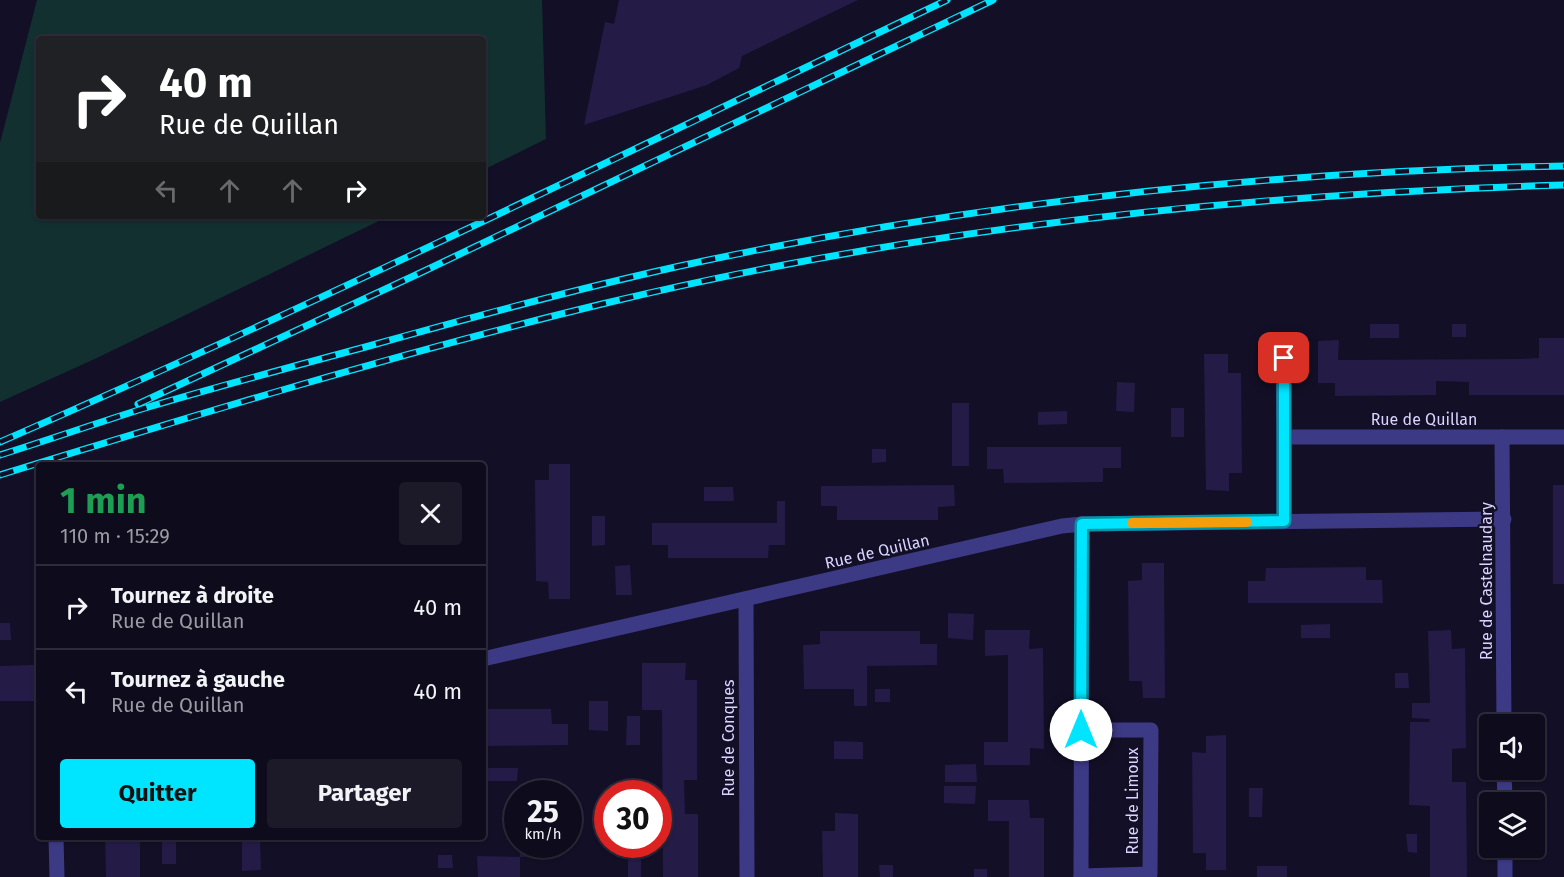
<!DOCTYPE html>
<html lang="fr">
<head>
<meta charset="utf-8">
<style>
	:root { --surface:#0e0b1c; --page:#1c1929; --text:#f1f3f6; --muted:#9b9ba3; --line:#2e2b3b; --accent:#00e5ff }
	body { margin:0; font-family:"Fira Sans",sans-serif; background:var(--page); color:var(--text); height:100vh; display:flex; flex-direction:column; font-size:22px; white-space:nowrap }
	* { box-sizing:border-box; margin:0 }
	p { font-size:20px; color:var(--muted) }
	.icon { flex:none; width:33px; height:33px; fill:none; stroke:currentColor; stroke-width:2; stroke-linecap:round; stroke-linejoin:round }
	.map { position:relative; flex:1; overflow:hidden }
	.sheet { position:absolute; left:36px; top:462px; width:450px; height:378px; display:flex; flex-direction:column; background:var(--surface); border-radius:6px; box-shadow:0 2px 4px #0004,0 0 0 2px var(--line) }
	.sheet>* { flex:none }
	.top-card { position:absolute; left:36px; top:36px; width:450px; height:183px; border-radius:6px; box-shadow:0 2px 4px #0004,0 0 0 2px var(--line); background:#202124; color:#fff; overflow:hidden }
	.buttons { position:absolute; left:1479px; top:714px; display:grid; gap:12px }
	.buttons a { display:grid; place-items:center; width:66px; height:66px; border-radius:6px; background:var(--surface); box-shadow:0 2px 4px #0004,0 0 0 2px var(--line); font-size:30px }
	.speed { position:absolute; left:504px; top:780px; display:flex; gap:12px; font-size:30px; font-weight:700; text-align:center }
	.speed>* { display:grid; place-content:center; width:78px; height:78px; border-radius:50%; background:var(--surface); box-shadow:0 2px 4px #0004,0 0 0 2px var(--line); line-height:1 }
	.speed small { font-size:15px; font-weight:400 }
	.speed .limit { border:9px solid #d22; background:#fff; color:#111 }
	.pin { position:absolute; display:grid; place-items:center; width:51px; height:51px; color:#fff; margin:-26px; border-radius:12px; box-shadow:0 3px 9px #0006 }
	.me { position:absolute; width:66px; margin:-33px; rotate:0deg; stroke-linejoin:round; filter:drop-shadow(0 0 4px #0008) }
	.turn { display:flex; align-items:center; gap:21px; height:126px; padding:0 24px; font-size:27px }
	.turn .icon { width:78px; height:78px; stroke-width:2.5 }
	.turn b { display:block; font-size:42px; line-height:51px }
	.lanes { display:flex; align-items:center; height:57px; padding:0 24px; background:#0003; justify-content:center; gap:30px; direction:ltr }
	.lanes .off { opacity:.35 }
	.round { display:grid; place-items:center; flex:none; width:63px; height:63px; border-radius:6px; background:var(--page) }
	.overview { display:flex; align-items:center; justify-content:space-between; height:102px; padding:0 24px }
	h1 { font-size:36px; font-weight:700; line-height:45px; color:#1e9e55 }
	.primary-button { display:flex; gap:12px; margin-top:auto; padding:12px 24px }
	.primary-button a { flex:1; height:69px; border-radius:6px; background:var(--accent); color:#111; font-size:24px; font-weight:700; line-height:69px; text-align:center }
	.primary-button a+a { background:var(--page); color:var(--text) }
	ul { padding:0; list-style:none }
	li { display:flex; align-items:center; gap:18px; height:84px; padding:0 24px; border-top:2px solid var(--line) }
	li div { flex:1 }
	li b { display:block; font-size:22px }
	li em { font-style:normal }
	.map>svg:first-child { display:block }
	.green { fill:#12302f }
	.building { fill:#241b47 }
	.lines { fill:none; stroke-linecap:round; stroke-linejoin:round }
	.street { stroke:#3d3a85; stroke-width:15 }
	.rail-casing { stroke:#00e5ff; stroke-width:7 }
	.rail { stroke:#130f26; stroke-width:4.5; stroke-dasharray:14; stroke-linecap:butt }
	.route-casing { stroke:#0095a6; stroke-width:15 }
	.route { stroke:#00e5ff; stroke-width:10 }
	.slow { stroke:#f59e0b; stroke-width:10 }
	.labels { text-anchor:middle; stroke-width:4.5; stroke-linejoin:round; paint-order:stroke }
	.street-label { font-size:16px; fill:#d9d4ff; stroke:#130f26 }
</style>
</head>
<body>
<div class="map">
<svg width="1564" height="877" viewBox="0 0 1564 877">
	<rect width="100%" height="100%" fill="#130f26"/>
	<polygon class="green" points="37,0 542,0 546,139 483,170 483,39 39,39 39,216 389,216 99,357 0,402 0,143"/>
	<g class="building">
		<polygon points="619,0 858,0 742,56 739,68 707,85 584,125 605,22 614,24"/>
		<rect x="1370" y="324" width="29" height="14"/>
		<rect x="1452" y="324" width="14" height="13"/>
		<polygon points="1539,338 1564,338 1564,395 1469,395 1469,382 1436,381 1436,395 1335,396 1335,383 1318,383 1318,341 1339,340 1338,360 1519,359 1539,358"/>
		<polygon points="1204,354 1228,354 1228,373 1241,373 1242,473 1229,473 1229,491 1206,490"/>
		<polygon points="1117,382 1135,383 1134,412 1116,411"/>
		<rect x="952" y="403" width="17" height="63"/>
		<rect x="1171" y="408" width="13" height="29"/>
		<polygon points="1067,411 1067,424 1038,425 1038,412"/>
		<polygon points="987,447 1121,447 1121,468 1103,468 1103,482 1004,483 1003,469 987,469"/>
		<polygon points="872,449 886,449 886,462 872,463"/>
		<polygon points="549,464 570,464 570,599 549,599 548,582 536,581 535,480 549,480"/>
		<polygon points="954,485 955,506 938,507 938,520 837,520 837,506 821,506 821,486"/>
		<rect x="1553" y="485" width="11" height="99"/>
		<polygon points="704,487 733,487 734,501 704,501"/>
		<polygon points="777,501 785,501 785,545 769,545 768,558 668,558 668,545 652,545 652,523 777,523"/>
		<polygon points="592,516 605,516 605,545 592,546"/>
		<polygon points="1142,563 1164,563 1165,698 1143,698 1142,681 1129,681 1128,581 1142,580"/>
		<polygon points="630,565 632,595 616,595 615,566"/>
		<polygon points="1366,567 1366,580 1382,580 1383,603 1248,603 1248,581 1265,581 1266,568"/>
		<polygon points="948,613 974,614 973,640 948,638"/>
		<polygon points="0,623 10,623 11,640 0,640"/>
		<polygon points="1330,624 1330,638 1301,638 1301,625"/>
		<polygon points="985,630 1030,630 1029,649 1043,648 1044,749 1030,748 1030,765 984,765 984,742 1008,742 1008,655 985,656"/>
		<polygon points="1451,630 1452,649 1465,648 1466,748 1452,749 1452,782 1466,782 1467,877 1430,877 1430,806 1409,805 1410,722 1429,722 1430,719 1412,718 1412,703 1430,703 1428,631"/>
		<polygon points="820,631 920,631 920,644 937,644 937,665 867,666 867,706 854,706 854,689 804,689 803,645 820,644"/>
		<polygon points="642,663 686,663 685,680 697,680 697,780 684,780 685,814 698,814 698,877 663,877 662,710 642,710"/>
		<polygon points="30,665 39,665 39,701 0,701 0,666"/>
		<polygon points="1395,673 1408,673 1409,688 1395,688"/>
		<rect x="875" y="689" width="15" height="13"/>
		<polygon points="589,701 608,701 608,731 589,730"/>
		<polygon points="483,709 551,709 552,724 568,724 568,745 483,746"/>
		<polygon points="627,716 640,716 640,745 626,745"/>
		<polygon points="1226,735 1226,870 1206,870 1206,853 1193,853 1192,752 1206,753 1206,736"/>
		<polygon points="834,741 863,742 863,759 834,759"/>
		<polygon points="976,764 977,782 945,782 945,765"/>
		<polygon points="488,768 518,768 517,781 488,781"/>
		<polygon points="944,786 976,786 975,804 944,803"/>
		<polygon points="1249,788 1263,788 1262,817 1249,817"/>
		<polygon points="988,800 1029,800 1030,818 1044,818 1044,877 1009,877 1009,821 988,821"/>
		<polygon points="835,813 858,814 858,877 823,877 822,831 835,831"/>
		<polygon points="1406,834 1417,834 1417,853 1408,852"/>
		<polygon points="105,837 140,837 140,877 106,877"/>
		<rect x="162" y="837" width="14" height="27"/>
		<polygon points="242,838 260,838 261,870 242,871"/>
		<polygon points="520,844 536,844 536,856 520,857"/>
		<rect x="628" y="850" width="13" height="27"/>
		<polygon points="438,855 452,855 453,868 438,868"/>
		<polygon points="477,856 520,857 520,877 478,877"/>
		<polygon points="879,865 893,865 893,877 880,877"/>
		<rect x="1257" y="866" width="30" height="11"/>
		<rect x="974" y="869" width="13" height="8"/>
	</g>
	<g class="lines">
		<g class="street">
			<polyline points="1283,358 1284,437"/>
			<polyline points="1502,437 1504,724"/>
			<polyline points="1284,521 1284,437 1564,437"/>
			<polyline points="746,599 747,877"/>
			<polyline points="483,659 1062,526 1082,524 1504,519"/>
			<polyline points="1081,730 1151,730 1150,874 1081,876"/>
			<polyline points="1504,770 1505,802"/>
			<polyline points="56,837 57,877"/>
			<polyline points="1505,848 1505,877"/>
			<polyline points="1081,877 1082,524"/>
		</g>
		<defs>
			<g id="rail">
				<polyline points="138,404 420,273 993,0"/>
				<path d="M0 442C319 303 632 150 947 0"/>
				<path d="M0 455C48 440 97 423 145 408 219 386 295 366 369 346 472 317 576 289 680 266 971 203 1267 171 1564 166"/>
				<path d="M0 475C199 414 399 353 602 304 917 228 1241 194 1564 185"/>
			</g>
		</defs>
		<use href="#rail" class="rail-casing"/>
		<use href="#rail" class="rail"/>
	</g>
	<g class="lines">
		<defs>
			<polyline id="route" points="1081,730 1082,524 1284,521 1284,358"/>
		</defs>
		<use href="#route" class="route-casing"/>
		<use href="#route" class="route"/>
		<polyline class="slow" points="1132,523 1247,522"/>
	</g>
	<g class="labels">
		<g class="street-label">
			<text x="1424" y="425">Rue de Quillan</text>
			<text transform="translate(877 551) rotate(-13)" y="6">Rue de Quillan</text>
			<text transform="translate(1486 581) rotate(-90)" y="6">Rue de Castelnaudary</text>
			<text transform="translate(728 738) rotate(-90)" y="6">Rue de Conques</text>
			<text transform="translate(1132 801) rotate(-90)" y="6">Rue de Limoux</text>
		</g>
	</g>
</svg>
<div class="buttons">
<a><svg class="icon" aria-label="sound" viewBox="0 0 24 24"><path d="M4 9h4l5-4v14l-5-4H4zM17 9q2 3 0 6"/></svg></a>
<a><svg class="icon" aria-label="layers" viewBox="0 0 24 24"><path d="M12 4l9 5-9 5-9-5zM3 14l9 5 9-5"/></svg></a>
</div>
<div class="speed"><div>25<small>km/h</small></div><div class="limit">30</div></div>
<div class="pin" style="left:1284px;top:358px;background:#d93025"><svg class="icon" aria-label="arrive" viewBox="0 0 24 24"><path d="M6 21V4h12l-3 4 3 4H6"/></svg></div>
<svg class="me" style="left:1081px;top:730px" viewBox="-20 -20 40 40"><circle r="19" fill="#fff"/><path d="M0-13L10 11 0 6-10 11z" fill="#00e5ff"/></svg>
<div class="top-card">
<div class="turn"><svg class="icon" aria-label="right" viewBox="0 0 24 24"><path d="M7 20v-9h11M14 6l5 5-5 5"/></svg><div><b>40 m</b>Rue de Quillan</div></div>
<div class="lanes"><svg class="icon off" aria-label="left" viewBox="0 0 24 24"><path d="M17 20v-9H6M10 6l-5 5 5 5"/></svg><svg class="icon off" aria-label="ahead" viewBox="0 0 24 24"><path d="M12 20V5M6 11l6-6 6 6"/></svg><svg class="icon off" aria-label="ahead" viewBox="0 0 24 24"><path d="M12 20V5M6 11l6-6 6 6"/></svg><svg class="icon" aria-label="right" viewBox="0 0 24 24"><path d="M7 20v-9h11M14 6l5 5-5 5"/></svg></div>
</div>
<section class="sheet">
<div class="overview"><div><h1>1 min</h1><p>110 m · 15:29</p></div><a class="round"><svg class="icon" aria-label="close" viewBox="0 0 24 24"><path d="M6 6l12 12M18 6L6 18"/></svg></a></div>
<ul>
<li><svg class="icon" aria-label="right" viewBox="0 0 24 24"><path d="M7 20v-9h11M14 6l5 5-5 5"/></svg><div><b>Tournez à droite</b><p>Rue de Quillan</p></div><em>40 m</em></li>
<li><svg class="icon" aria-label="left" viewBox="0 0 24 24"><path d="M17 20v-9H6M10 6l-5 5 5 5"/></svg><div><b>Tournez à gauche</b><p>Rue de Quillan</p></div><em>40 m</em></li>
</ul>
<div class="primary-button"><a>Quitter</a><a>Partager</a></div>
</section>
</div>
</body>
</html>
